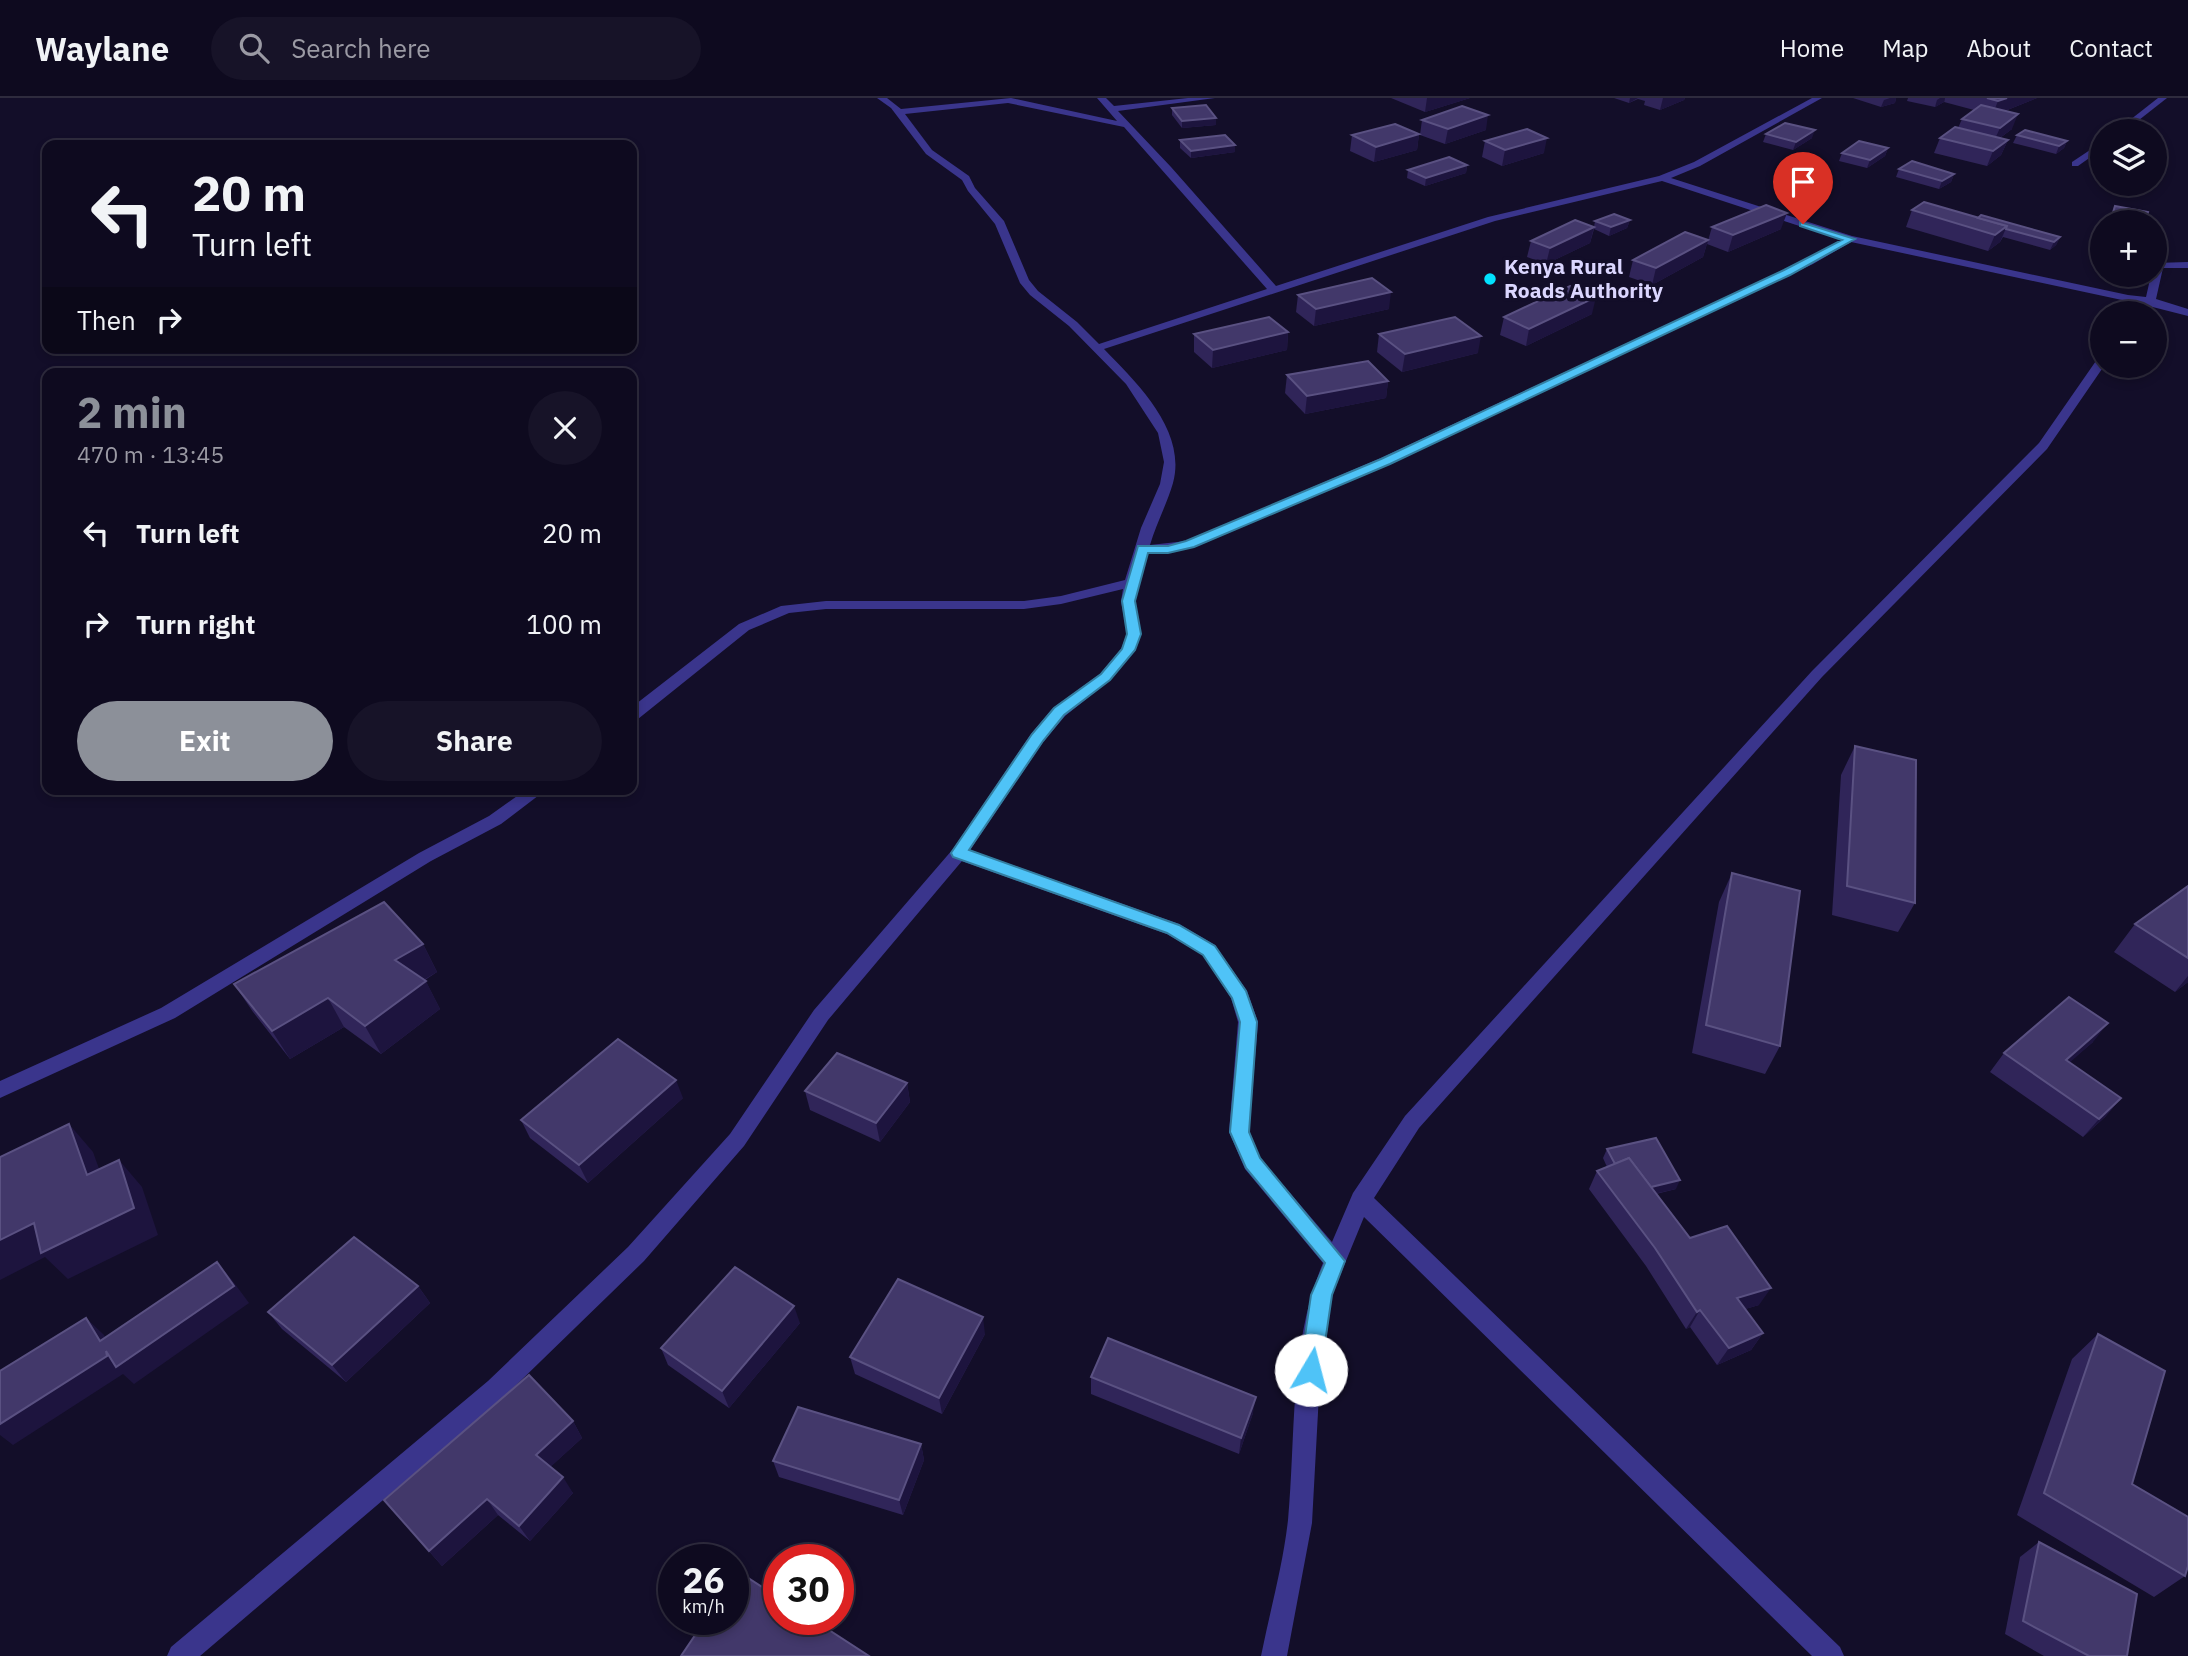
<!DOCTYPE html>
<html lang="en">
<head>
<meta charset="utf-8">
<style>
	:root { --surface:#0e0a1f; --page:#171328; --text:#f1f3f6; --muted:#9b9aa4; --line:#2e2b3d; --accent:#8c9099 }
	body { margin:0; font-family:"IBM Plex Sans",sans-serif; background:var(--page); color:var(--text); height:100vh; display:flex; flex-direction:column; font-size:26px; white-space:nowrap }
	* { box-sizing:border-box; margin:0 }
	p { font-size:23px; color:var(--muted) }
	.icon { flex:none; width:38px; height:38px; fill:none; stroke:currentColor; stroke-width:2; stroke-linecap:round; stroke-linejoin:round }
	.map { position:relative; flex:1; overflow:hidden }
	.side { position:absolute; left:42px; top:270px; width:595px; height:427px; display:flex; flex-direction:column; background:var(--surface); border-radius:14px; box-shadow:0 4px 10px #0003,0 0 0 2px var(--line) }
	.side>* { flex:none }
	.guide { position:absolute; left:42px; top:42px; width:595px; height:214px; border-radius:14px; box-shadow:0 4px 10px #0003,0 0 0 2px var(--line); background:#0e0a1f; color:var(--text); overflow:hidden }
	.fabs { position:absolute; left:2090px; top:21px; display:grid; gap:14px }
	.fabs a { display:grid; place-items:center; width:77px; height:77px; border-radius:50%; background:var(--surface); box-shadow:0 4px 10px #0003,0 0 0 2px var(--line); font-size:35px }
	.speed { position:absolute; left:658px; top:1446px; display:flex; gap:14px; font-size:35px; font-weight:700; text-align:center }
	.speed>* { display:grid; place-content:center; width:91px; height:91px; border-radius:50%; background:var(--surface); box-shadow:0 4px 10px #0003,0 0 0 2px var(--line); line-height:1 }
	.speed small { font-size:18px; font-weight:400 }
	.speed .limit { border:10px solid #d22; background:#fff; color:#111 }
	.pin { position:absolute; display:grid; place-items:center; width:60px; height:60px; color:#fff; margin:-72px -30px; border-radius:50% 50% 50% 0; rotate:-45deg; box-shadow:0 0 7px #0007 }
	.pin .icon { rotate:45deg }
	.me { position:absolute; width:77px; margin:-38px; rotate:8deg; stroke-linejoin:round; filter:drop-shadow(0 0 5px #0008) }
	.turn { display:flex; align-items:center; gap:24px; height:147px; padding:0 35px; font-size:32px }
	.turn .icon { width:91px; height:91px; stroke-width:2.5 }
	.turn b { display:block; font-size:49px; line-height:60px }
	.then { display:flex; align-items:center; height:66px; padding:0 35px; background:#0003; gap:14px; font-size:26px }
	.round { display:grid; place-items:center; flex:none; width:74px; height:74px; border-radius:37px; background:var(--page) }
	.summary { display:flex; align-items:center; justify-content:space-between; height:119px; padding:0 35px }
	h1 { font-size:42px; font-weight:700; line-height:52px; color:var(--accent) }
	.action { display:flex; gap:14px; margin-top:auto; padding:14px 35px }
	.action a { flex:1; height:80px; border-radius:42px; background:var(--accent); color:#fff; font-size:28px; font-weight:700; line-height:80px; text-align:center }
	.action a+a { background:var(--page); color:var(--text) }
	ul { padding:0; list-style:none }
	li { display:flex; align-items:center; gap:21px; height:91px; padding:0 35px }
	li div { flex:1 }
	li b { display:block; font-size:26px }
	li em { font-style:normal }
	header { display:flex; align-items:center; gap:42px; box-sizing:border-box; height:98px; padding:0 35px; background:var(--surface); border-bottom:2px solid var(--line) }
	header strong { font-size:33px }
	nav { display:flex; gap:38px; margin-inline-start:auto; font-size:24px }
	.search { width:490px; height:63px; background:var(--page); display:flex; align-items:center; gap:18px; box-sizing:border-box; padding:0 24px; border-radius:38px; color:var(--muted); font-size:26px }
	.map>svg:first-child { display:block }
	.lines { fill:none; stroke-linecap:round; stroke-linejoin:round }
	.street { fill:#3a358c; fill-rule:evenodd }
	.wall { fill:#302559 }
	.shaded-wall { fill:#1d143e }
	.building { fill:#42386a; stroke:#5a5182; stroke-width:2 }
	.route { fill:#4fc3f7; stroke:#337fa1; stroke-width:2 }
	.poi-dot { fill:#02e2ff; stroke:#130e29; stroke-width:2.5 }
	.labels { text-anchor:middle; stroke-width:7; stroke-linejoin:round; paint-order:stroke }
	.far-poi-label { font-size:21px; font-weight:bold; fill:#dbd6ff; stroke:#130e29; text-anchor:start }
</style>
</head>
<body>
<header>
<strong>Waylane</strong>
<div class="search"><svg class="icon" aria-label="search" viewBox="0 0 24 24"><circle cx="10" cy="10" r="6"/><path d="M15 15l6 6"/></svg>Search here</div>
<nav><a>Home</a><a>Map</a><a>About</a><a>Contact</a></nav>
</header>
<div class="map">
<svg width="2188" height="1558" viewBox="0 0 2188 1558">
	<rect width="100%" height="100%" fill="#130e29"/>
	<g class="lines">
		<g class="street">
			<path d="M877 0H887L901 11 1011 0 1117 23 1097 0H1106L1114 8 1188 0H1215L1118 13 1171 69 1276 188 1488 119 1659 78 1694 64 1812 0H1822L1700 68 1671 80 1852 138 2128 197 2146 199 2151 177H2154L2155 165 2188 164V170H2163L2156 201 2188 211V218L2133 204 2130 215H2120L2122 202 1851 144 1813 166 1389 366 1195 449 1168 455H1147L1135 503 1141 536 1135 552 1110 582 1065 618 1043 644 970 752 1179 826 1215 847 1247 893 1258 924 1249 1034 1260 1060 1332 1144 1353 1095 1405 1018 1812 573 2039 345 2098 260 2102 259 2104 268 2047 351 1822 579 1419 1030 1374 1100 1840 1549 1844 1558H1812L1364 1119 1332 1197 1319 1296 1312 1425 1287 1558H1261C1270 1513 1283 1467 1288 1422 1296 1337 1289 1245 1323 1165L1245 1071 1229 1034 1238 924 1231 900 1203 857 1167 836 962 763 828 922 744 1048 644 1163 504 1299 200 1558H167L171 1549 488 1283 628 1149 730 1036 814 912 953 751 1031 636 1053 610 1100 576 1121 551 1127 536 1121 503 1123 491 1061 506 1024 511H826L789 515 749 532 638 621 632 622V609L739 526 781 508 826 503H1024L1061 498 1125 482 1141 430 1160 386 1164 364 1158 335 1126 286 1069 228 1030 197 1020 185 995 126 968 93 962 82 926 56 891 10ZM1008 5 1124 29 1267 191 1099 246 1077 224 1038 193 1029 182 1004 123 975 90 969 78 932 52 905 16ZM1662 83 1842 142 1805 162 1381 360 1186 443 1150 447C1156 426 1167 406 1173 385 1187 333 1138 286 1104 251L1495 123Z"/>
			<polygon points="2158,0 2167,0 2125,33 2116,33"/>
			<polygon points="2102,44 2102,51 2078,68 2072,68 2072,64"/>
			<polygon points="527,691 547,691 501,726 431,763 175,920 0,1000 0,983 161,910 419,755 489,718"/>
		</g>
	</g>
	<g class="wall">
		<polygon points="1391,0 1470,0 1425,14"/>
		<polygon points="1614,0 1685,0 1684,2 1660,12 1644,7 1645,3 1638,1 1629,5"/>
		<polygon points="1853,0 1896,0 1895,5 1881,9"/>
		<polygon points="1908,0 1945,0 1944,4 1935,9 1907,3"/>
		<polygon points="1945,0 2037,0 2005,13 2012,31 2000,40 2008,42 2001,57 1987,68 1934,55 1940,40 1958,30 1962,21 1974,12 1944,4"/>
		<polygon points="1172,10 1216,20 1216,27 1182,30 1172,17"/>
		<polygon points="1422,22 1486,32 1445,46 1420,37"/>
		<polygon points="1419,36 1417,52 1374,64 1350,53 1352,37"/>
		<polygon points="1766,36 1812,40 1793,52 1763,44"/>
		<polygon points="2017,37 2067,43 2064,50 2056,56 2013,45"/>
		<polygon points="1180,42 1235,47 1235,54 1191,60 1180,50"/>
		<polygon points="1485,43 1544,55 1502,68 1482,59"/>
		<polygon points="1888,50 1885,58 1867,70 1839,63 1842,55"/>
		<polygon points="1467,67 1466,75 1425,88 1407,80 1408,72"/>
		<polygon points="1899,71 1954,76 1951,84 1939,91 1896,79"/>
		<polygon points="2115,108 2145,124 2108,124"/>
		<polygon points="1912,112 1978,120 2060,139 2056,147 2050,152 2003,139 2000,144 1988,153 1906,129"/>
		<polygon points="1630,122 1627,130 1609,138 1594,131 1590,145 1546,166 1527,159 1531,143 1594,129 1595,123"/>
		<polygon points="1712,129 1781,131 1728,154 1707,146"/>
		<polygon points="1708,142 1703,159 1652,187 1629,179 1633,162"/>
		<polygon points="1298,197 1389,211 1314,228 1296,214"/>
		<polygon points="1592,216 1526,248 1500,237 1504,219"/>
		<polygon points="1288,234 1287,252 1212,270 1194,254 1194,236"/>
		<polygon points="1379,236 1478,255 1402,274 1377,254"/>
		<polygon points="1287,277 1388,283 1386,300 1305,316 1285,295"/>
		<polygon points="1855,648 1915,805 1898,834 1832,817 1841,677"/>
		<polygon points="1732,775 1780,948 1765,976 1692,955 1719,804"/>
		<polygon points="2188,788 2188,884 2175,894 2114,854 2135,826"/>
		<polygon points="423,846 437,874 425,882 440,911 381,956 344,929 290,961 253,914 234,886"/>
		<polygon points="2093,944 2069,964 2121,1000 2105,1019 2083,1039 1990,974 2004,955"/>
		<polygon points="907,985 910,1004 880,1044 810,1012 805,993"/>
		<polygon points="683,1000 588,1085 530,1040 521,1022"/>
		<polygon points="1607,1051 1676,1091 1656,1096 1690,1140 1759,1207 1745,1211 1763,1235 1751,1252 1717,1267 1690,1229 1686,1231 1646,1168 1589,1091 1597,1073 1607,1069 1603,1060"/>
		<polygon points="418,1188 430,1205 346,1284 282,1231 268,1214"/>
		<polygon points="800,1225 729,1310 668,1267 661,1250"/>
		<polygon points="985,1236 942,1316 855,1276 850,1259"/>
		<polygon points="2098,1236 2132,1386 2185,1478 2154,1499 2017,1417 2072,1261"/>
		<polygon points="1091,1279 1253,1315 1239,1356 1091,1296"/>
		<polygon points="573,1323 582,1340 550,1369 573,1395 530,1443 498,1417 442,1468 384,1402"/>
		<polygon points="921,1346 924,1362 903,1417 779,1379 773,1363"/>
		<polygon points="2039,1444 2127,1558 2044,1558 2005,1536 2020,1459"/>
	</g>
	<g class="shaded-wall">
		<polygon points="1427,0 1470,0 1425,14"/>
		<polygon points="1630,0 1638,0 1629,5"/>
		<polygon points="1663,0 1685,0 1684,2 1660,12"/>
		<polygon points="1890,0 1896,0 1895,5 1881,9 1884,2"/>
		<polygon points="1940,0 1945,0 1944,4 1935,9 1937,2"/>
		<polygon points="2007,0 2037,0 1992,18 1998,3"/>
		<polygon points="2018,16 2012,31 1993,45 2000,30"/>
		<polygon points="1488,17 1486,32 1445,46 1448,31"/>
		<polygon points="1216,20 1216,27 1182,30 1182,23"/>
		<polygon points="1815,32 1812,40 1793,52 1796,44"/>
		<polygon points="1419,36 1417,52 1374,64 1376,49"/>
		<polygon points="1547,40 1544,55 1502,68 1505,52"/>
		<polygon points="2008,42 2001,57 1987,68 1993,53"/>
		<polygon points="2067,43 2064,50 2056,56 2059,48"/>
		<polygon points="1235,47 1235,54 1191,60 1191,53"/>
		<polygon points="1888,50 1885,58 1867,70 1870,62"/>
		<polygon points="1467,67 1466,75 1425,88 1426,80"/>
		<polygon points="1954,76 1951,84 1939,91 1942,83"/>
		<polygon points="1787,115 1781,131 1728,154 1733,137"/>
		<polygon points="1630,122 1627,130 1609,138 1611,129"/>
		<polygon points="2007,128 2000,144 1988,153 1995,137"/>
		<polygon points="1594,129 1590,145 1546,166 1550,150"/>
		<polygon points="2060,139 2056,147 2050,152 2054,144"/>
		<polygon points="1708,142 1703,159 1652,187 1656,170"/>
		<polygon points="1391,194 1389,211 1314,228 1316,211"/>
		<polygon points="1596,199 1592,216 1526,248 1529,231"/>
		<polygon points="1288,234 1287,252 1212,270 1213,252"/>
		<polygon points="1481,238 1478,255 1402,274 1405,256"/>
		<polygon points="1388,283 1386,300 1305,316 1307,298"/>
		<polygon points="423,846 437,874 410,890 395,862"/>
		<polygon points="2188,878 2188,884 2175,894"/>
		<polygon points="426,883 440,911 381,956 365,928"/>
		<polygon points="328,900 344,929 290,961 272,933"/>
		<polygon points="2108,925 2093,944 2051,981 2066,962"/>
		<polygon points="676,982 683,1000 588,1085 579,1067"/>
		<polygon points="907,985 910,1004 880,1044 876,1025"/>
		<polygon points="2121,1000 2105,1019 2083,1039 2099,1021"/>
		<polygon points="69,1026 93,1054 111,1104 87,1077"/>
		<polygon points="119,1062 142,1089 158,1137 68,1181 45,1159 0,1182 0,1142"/>
		<polygon points="1680,1082 1676,1091 1636,1100 1641,1091"/>
		<polygon points="217,1164 232,1182 249,1205 134,1286 123,1276 13,1347 0,1337 0,1326"/>
		<polygon points="418,1188 430,1205 346,1284 332,1267"/>
		<polygon points="1771,1190 1759,1207 1725,1217 1737,1200"/>
		<polygon points="794,1208 800,1225 729,1310 722,1293"/>
		<polygon points="1700,1212 1690,1229 1686,1231 1697,1214"/>
		<polygon points="983,1219 985,1236 942,1316 939,1300"/>
		<polygon points="86,1220 104,1237 117,1260 100,1243"/>
		<polygon points="1763,1235 1751,1252 1717,1267 1729,1250"/>
		<polygon points="1256,1299 1253,1315 1239,1356 1241,1340"/>
		<polygon points="573,1323 582,1340 546,1373 536,1357"/>
		<polygon points="921,1346 924,1362 903,1417 899,1402"/>
		<polygon points="563,1379 573,1395 530,1443 519,1428"/>
		<polygon points="487,1401 498,1417 442,1468 429,1453"/>
	</g>
	<g class="building">
		<polygon points="1987,0 2007,0 1998,3"/>
		<polygon points="1206,7 1216,20 1182,23 1172,10"/>
		<polygon points="1981,7 2018,16 2000,30 1962,21"/>
		<polygon points="1462,8 1488,17 1448,31 1422,22"/>
		<polygon points="1785,25 1815,32 1796,44 1766,36"/>
		<polygon points="1395,26 1419,36 1376,49 1352,37"/>
		<polygon points="1955,29 2008,42 1993,53 1940,40"/>
		<polygon points="1527,31 1547,40 1505,52 1485,43"/>
		<polygon points="2025,32 2067,43 2059,48 2017,37"/>
		<polygon points="1225,37 1235,47 1191,53 1180,42"/>
		<polygon points="1859,43 1888,50 1870,62 1842,55"/>
		<polygon points="1449,59 1467,67 1426,80 1408,72"/>
		<polygon points="1912,63 1954,76 1942,83 1899,71"/>
		<polygon points="1924,104 2007,128 1995,137 1912,112"/>
		<polygon points="1766,107 1787,115 1733,137 1712,129"/>
		<polygon points="2115,108 2148,114 2145,124 2127,124 2111,121"/>
		<polygon points="1614,116 1630,122 1611,129 1595,123"/>
		<polygon points="1981,117 2060,139 2054,144 2006,131 2007,128 1978,120"/>
		<polygon points="1575,122 1594,129 1550,150 1531,143"/>
		<polygon points="1685,134 1708,142 1656,170 1633,162"/>
		<polygon points="1372,180 1391,194 1316,211 1298,197"/>
		<polygon points="1570,188 1596,199 1529,231 1504,219"/>
		<polygon points="1269,219 1288,234 1213,252 1194,236"/>
		<polygon points="1455,219 1481,238 1405,256 1379,236"/>
		<polygon points="1368,263 1388,283 1307,298 1287,277"/>
		<polygon points="1855,648 1916,662 1915,805 1847,788"/>
		<polygon points="1732,775 1800,793 1780,948 1706,927"/>
		<polygon points="2188,788 2188,860 2135,826"/>
		<polygon points="384,804 423,846 395,862 426,883 365,928 328,900 272,933 234,886"/>
		<polygon points="2069,899 2108,925 2066,962 2121,1000 2099,1021 2004,955"/>
		<polygon points="618,941 676,982 579,1067 521,1022"/>
		<polygon points="837,955 907,985 876,1025 805,993"/>
		<polygon points="69,1026 87,1077 119,1062 134,1110 41,1155 34,1125 0,1142 0,1059"/>
		<polygon points="1656,1040 1680,1082 1651,1089 1629,1060 1615,1066 1607,1051"/>
		<polygon points="1629,1060 1690,1140 1727,1128 1771,1190 1737,1200 1763,1235 1729,1250 1700,1212 1697,1214 1655,1150 1597,1073"/>
		<polygon points="354,1139 418,1188 332,1267 268,1214"/>
		<polygon points="217,1164 234,1188 116,1269 106,1253 107,1258 0,1326 0,1273 86,1220 100,1243"/>
		<polygon points="735,1169 794,1208 722,1293 661,1250"/>
		<polygon points="898,1181 983,1219 939,1300 850,1259"/>
		<polygon points="2098,1236 2165,1273 2132,1386 2188,1419 2188,1468 2185,1478 2044,1395"/>
		<polygon points="1108,1240 1256,1299 1241,1340 1091,1279"/>
		<polygon points="529,1277 573,1323 536,1357 563,1379 519,1428 487,1401 429,1453 384,1402"/>
		<polygon points="798,1309 921,1346 899,1402 773,1363"/>
		<polygon points="2039,1444 2137,1496 2127,1558 2089,1558 2023,1523"/>
		<polygon points="739,1474 779,1500 779,1521 812,1521 869,1558 681,1558 706,1521 733,1521 733,1481"/>
	</g>
	<polygon class="route" points="1800,124 1855,141 1790,177 1390,366 1194,449 1168,455 1148,455 1135,503 1141,536 1135,552 1110,582 1064,617 1043,643 969,752 1179,827 1215,848 1246,893 1257,924 1249,1034 1260,1060 1345,1163 1332,1197 1321,1272 1318,1279 1311,1282 1303,1279 1300,1272 1311,1197 1325,1165 1246,1070 1230,1034 1240,924 1232,900 1203,857 1167,835 953,759 951,755 1032,636 1054,610 1101,576 1122,551 1127,536 1122,503 1138,448 1168,448 1186,443 1381,361 1784,172 1842,142 1800,128"/>
	<circle class="poi-dot" cx="1490" cy="181" r="7"/>
	<g class="labels">
		<g class="far-poi-label">
			<text x="1504" y="176">Kenya Rural<tspan x="1504" dy="24">Roads Authority</tspan></text>
		</g>
	</g>
</svg>
<div class="fabs">
<a><svg class="icon" aria-label="layers" viewBox="0 0 24 24"><path d="M12 4l9 5-9 5-9-5zM3 14l9 5 9-5"/></svg></a>
<a>+</a>
<a>−</a>
</div>
<div class="speed"><div>26<small>km/h</small></div><div class="limit">30</div></div>
<div class="pin" style="left:1803px;top:126px;background:#d93025"><svg class="icon" aria-label="arrive" viewBox="0 0 24 24"><path d="M6 21V4h12l-3 4 3 4H6"/></svg></div>
<svg class="me" style="left:1311px;top:1272px" viewBox="-20 -20 40 40"><circle r="19" fill="#fff"/><path d="M0-13L10 11 0 6-10 11z" fill="#4fc3f7"/></svg>
<div class="guide">
<div class="turn"><svg class="icon" aria-label="left" viewBox="0 0 24 24"><path d="M17 20v-9H6M10 6l-5 5 5 5"/></svg><div><b>20 m</b>Turn left</div></div>
<div class="then">Then<svg class="icon" aria-label="right" viewBox="0 0 24 24"><path d="M7 20v-9h11M14 6l5 5-5 5"/></svg></div>
</div>
<section class="side">
<div class="summary"><div><h1>2 min</h1><p>470 m · 13:45</p></div><a class="round"><svg class="icon" aria-label="close" viewBox="0 0 24 24"><path d="M6 6l12 12M18 6L6 18"/></svg></a></div>
<ul>
<li><svg class="icon" aria-label="left" viewBox="0 0 24 24"><path d="M17 20v-9H6M10 6l-5 5 5 5"/></svg><div><b>Turn left</b></div><em>20 m</em></li>
<li><svg class="icon" aria-label="right" viewBox="0 0 24 24"><path d="M7 20v-9h11M14 6l5 5-5 5"/></svg><div><b>Turn right</b></div><em>100 m</em></li>
</ul>
<div class="action"><a>Exit</a><a>Share</a></div>
</section>
</div>
</body>
</html>
